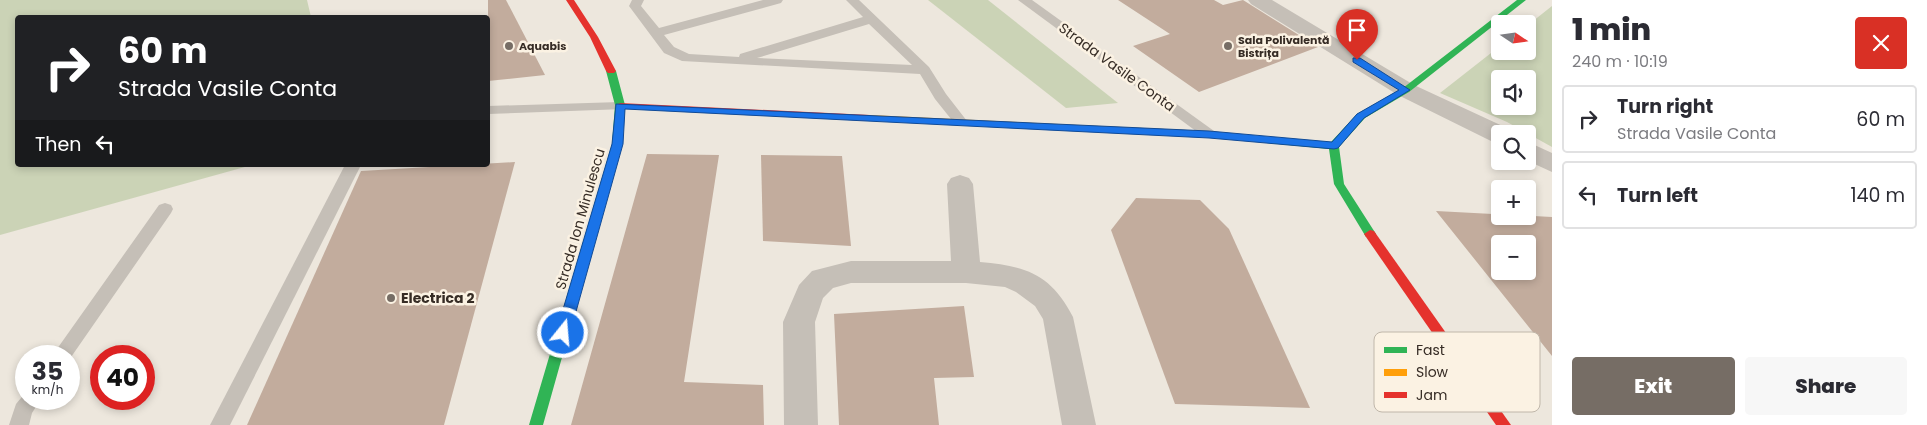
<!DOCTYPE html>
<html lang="en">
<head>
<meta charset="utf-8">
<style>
	:root { --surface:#fff; --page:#f7f7f7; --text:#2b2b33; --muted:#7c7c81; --line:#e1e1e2; --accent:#766d65 }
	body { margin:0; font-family:Poppins,sans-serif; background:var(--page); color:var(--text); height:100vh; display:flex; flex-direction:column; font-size:19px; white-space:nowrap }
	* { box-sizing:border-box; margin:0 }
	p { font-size:16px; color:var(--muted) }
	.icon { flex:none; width:28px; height:28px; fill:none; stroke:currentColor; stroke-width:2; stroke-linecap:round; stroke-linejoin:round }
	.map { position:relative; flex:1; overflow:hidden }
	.details { display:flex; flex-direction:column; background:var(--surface); width:375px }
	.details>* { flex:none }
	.banner { position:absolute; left:15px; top:15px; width:475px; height:152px; border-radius:5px; box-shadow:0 2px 8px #0003; background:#202124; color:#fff; overflow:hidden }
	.needle { width:32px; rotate:103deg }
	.fabs { position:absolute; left:1491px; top:15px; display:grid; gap:10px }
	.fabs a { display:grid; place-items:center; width:45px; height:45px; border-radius:5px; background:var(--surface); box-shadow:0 2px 8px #0003; font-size:25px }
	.speed { position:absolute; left:15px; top:345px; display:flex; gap:10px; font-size:25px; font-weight:700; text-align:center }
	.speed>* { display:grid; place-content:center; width:65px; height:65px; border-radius:50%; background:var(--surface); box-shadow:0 2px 8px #0003; line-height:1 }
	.speed small { font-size:12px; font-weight:400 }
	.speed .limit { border:8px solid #d22; background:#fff; color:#111 }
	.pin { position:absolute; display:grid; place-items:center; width:42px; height:42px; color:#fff; margin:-51px -21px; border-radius:50% 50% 50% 0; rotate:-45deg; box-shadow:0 0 5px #0007 }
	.pin .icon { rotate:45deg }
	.me { position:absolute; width:55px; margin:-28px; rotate:17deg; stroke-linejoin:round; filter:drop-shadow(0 0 4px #0008) }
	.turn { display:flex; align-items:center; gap:18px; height:105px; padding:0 20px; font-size:22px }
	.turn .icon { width:65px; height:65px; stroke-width:2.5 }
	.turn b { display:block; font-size:35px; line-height:42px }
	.then { display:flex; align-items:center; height:48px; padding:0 20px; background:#0003; gap:10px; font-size:19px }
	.round { display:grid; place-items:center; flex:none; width:52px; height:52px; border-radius:5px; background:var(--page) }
	.summary { display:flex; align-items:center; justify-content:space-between; height:85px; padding:0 20px }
	h1 { font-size:30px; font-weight:800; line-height:38px }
	.button { display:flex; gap:10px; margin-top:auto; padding:10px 20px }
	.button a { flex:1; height:58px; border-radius:5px; background:var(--accent); color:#fff; font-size:20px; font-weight:800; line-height:58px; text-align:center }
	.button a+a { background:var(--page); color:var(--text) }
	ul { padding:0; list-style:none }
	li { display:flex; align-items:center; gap:15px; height:68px; margin:0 10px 8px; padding:0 10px; border:2px solid var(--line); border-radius:5px }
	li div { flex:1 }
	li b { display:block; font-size:19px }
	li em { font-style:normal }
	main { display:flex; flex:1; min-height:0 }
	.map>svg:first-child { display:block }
	.green { fill:#cbd3b6; fill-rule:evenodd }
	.building { fill:#c2ac9d; fill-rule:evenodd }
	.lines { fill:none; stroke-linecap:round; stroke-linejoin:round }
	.lane { fill:#c5bfb7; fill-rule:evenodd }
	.street { fill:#c5bfb7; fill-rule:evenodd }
	.fast { fill:#30b455; fill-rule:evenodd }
	.slow { fill:#ff9f0a; fill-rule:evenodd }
	.jam { fill:#e5322d; fill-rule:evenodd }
	.route { fill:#1a73e8; stroke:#114b97 }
	.poi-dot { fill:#766d65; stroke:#fbf2e3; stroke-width:2 }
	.labels { text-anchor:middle; stroke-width:5; stroke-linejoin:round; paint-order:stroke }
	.far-poi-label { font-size:11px; font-weight:bold; fill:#362c25; stroke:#fbf2e3; text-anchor:start }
	.street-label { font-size:14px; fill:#362c25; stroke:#fbf2e3 }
	.poi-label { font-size:14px; font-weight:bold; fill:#362c25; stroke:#fbf2e3; text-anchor:start }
	.key { fill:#fbf2e3; stroke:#c0b7aa; stroke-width:1 }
	.key-label { font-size:14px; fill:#362c25 }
</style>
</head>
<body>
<main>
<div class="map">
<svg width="1552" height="425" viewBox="0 0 1552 425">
	<rect width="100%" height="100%" fill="#ede7dd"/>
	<g class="green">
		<polygon points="0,0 307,0 311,17 18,18 18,165 252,165 0,235"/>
		<polygon points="928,0 988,0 1118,103 1066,108"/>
		<path d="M1552 6V147L1507 122 1440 93 1500 46V51H1528V25ZM1500 79H1528V106H1500Z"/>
	</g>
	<g class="building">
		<polygon points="488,0 506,0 545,75 488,81"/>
		<polygon points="1118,0 1214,0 1223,5 1243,0 1318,47 1199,92 1133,46 1170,34"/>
		<polygon points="647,154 719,155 684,382 763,385 764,425 571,425"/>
		<polygon points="761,155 842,156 851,246 763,241"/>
		<polygon points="515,162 444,425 247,425 361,171"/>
		<polygon points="1136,198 1200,200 1229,229 1310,408 1175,404 1111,230"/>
		<path d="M1436 211 1552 217V356ZM1500 244H1528V271H1500Z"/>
		<polygon points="964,306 974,377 934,378 939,425 839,425 834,314"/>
	</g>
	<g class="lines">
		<g class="lane">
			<path d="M632 0H644L641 6 659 28 763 0H783L781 3 664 35 674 47 689 54 739 57 740 54 863 17 846 0H859L929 67 946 94 967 121 960 125 955 124 935 99 920 74 682 61 664 53 629 6ZM869 24 912 65 757 58Z"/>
			<polygon points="1018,0 1032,0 1214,131 1216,134 1214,137 1204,137"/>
			<polygon points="620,102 627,106 625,109 488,114 488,106"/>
			<polygon points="345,165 361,165 230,425 210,425"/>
			<polygon points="165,203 171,205 173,209 171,213 69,360 69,356 52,356 159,205"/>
			<polygon points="26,392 26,399 41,399 32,413 29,425 9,425 16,404"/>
		</g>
		<g class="street">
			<polygon points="1248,0 1272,0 1414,85 1509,129 1512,134 1500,134 1500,143 1491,141 1398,95 1251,4"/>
			<polygon points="1528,142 1552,153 1552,172 1528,161"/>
			<path d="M960 175 969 178 973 184 980 262C1026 266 1051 274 1073 317L1096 425H1062L1043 319 1035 306 1016 292 1005 287 966 283H851L833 288 823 298 815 322 818 425H784L783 322 799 285 812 271 851 261H951L947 184 951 178Z"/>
		</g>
		<g class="fast">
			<polygon points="1517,0 1526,0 1409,92 1365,118 1339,147 1344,184 1376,234 1374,237 1366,237 1334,184 1329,149 1267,143 1262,140 1267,137 1331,142 1357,114 1403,88"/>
			<polygon points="611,68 616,71 625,105 622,144 543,425 529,425 612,144 615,105 606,71"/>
		</g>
		<polygon class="slow" points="870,115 1209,131 1267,137 1272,140 1267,143 1209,137 866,120 865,118 866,116"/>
		<g class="jam">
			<polygon points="566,0 574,0 598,37 616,71 614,73 608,73 606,71 590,37"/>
			<polygon points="620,103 870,115 875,118 870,121 617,108 615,106"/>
			<polygon points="1370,230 1374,231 1511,425 1496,425 1366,237 1364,234"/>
		</g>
	</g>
	<polygon class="route" points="1353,58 1360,58 1410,90 1364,118 1338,148 1334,149 1209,138 625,109 623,144 570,333 563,339 556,333 612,144 616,104 1209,131 1332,142 1357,114 1399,90 1353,62"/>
	<g class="poi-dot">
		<circle cx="509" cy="46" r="5"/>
		<circle cx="1228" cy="46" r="5"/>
		<circle cx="391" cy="298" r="5"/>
	</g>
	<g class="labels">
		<g class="far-poi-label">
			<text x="1238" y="44">Sala Polivalentă<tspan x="1238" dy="13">Bistrița</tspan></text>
			<text x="519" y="50">Aquabis</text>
		</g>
		<g class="street-label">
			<text transform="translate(1117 67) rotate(36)" y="5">Strada Vasile Conta</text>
			<text transform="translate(580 219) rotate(-74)" y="5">Strada Ion Minulescu</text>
		</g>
		<g class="poi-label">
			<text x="401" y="303">Electrica 2</text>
		</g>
	</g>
	<rect x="1374" y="332" width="166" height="80" rx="8" class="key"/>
	<rect x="1384" y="347" width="23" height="6" fill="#30b455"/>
	<rect x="1384" y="369" width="23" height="7" fill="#ff9f0a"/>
	<rect x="1384" y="392" width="23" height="6" fill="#e5322d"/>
	<g class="key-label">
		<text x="1416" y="355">Fast</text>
		<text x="1416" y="377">Slow</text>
		<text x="1416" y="400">Jam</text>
	</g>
</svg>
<div class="fabs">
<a><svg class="needle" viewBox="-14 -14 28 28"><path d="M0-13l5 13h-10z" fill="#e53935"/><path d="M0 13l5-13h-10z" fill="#7c7c81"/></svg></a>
<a><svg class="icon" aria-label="sound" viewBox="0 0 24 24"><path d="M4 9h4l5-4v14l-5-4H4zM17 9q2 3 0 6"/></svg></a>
<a><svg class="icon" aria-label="search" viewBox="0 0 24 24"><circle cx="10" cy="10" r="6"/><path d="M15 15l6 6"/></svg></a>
<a>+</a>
<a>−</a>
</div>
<div class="speed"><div>35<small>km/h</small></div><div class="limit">40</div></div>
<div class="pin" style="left:1357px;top:60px;background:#d93025"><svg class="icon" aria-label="arrive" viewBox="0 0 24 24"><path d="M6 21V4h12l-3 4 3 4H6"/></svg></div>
<svg class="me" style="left:563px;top:333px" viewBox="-20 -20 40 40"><circle r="17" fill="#1a73e8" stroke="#fff" stroke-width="3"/><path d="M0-11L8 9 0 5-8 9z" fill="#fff"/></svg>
<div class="banner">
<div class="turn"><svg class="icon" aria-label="right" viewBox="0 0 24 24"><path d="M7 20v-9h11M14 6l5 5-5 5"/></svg><div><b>60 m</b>Strada Vasile Conta</div></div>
<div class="then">Then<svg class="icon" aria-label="left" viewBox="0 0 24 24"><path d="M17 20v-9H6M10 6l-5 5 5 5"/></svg></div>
</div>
</div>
<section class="details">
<div class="summary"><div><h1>1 min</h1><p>240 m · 10:19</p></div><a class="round" style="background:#d93025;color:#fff"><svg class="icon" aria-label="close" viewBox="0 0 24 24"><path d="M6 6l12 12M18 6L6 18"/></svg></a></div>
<ul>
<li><svg class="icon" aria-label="right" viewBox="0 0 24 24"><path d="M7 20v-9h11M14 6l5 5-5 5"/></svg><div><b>Turn right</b><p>Strada Vasile Conta</p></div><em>60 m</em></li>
<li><svg class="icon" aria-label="left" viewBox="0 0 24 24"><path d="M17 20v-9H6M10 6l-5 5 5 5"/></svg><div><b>Turn left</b></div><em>140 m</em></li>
</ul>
<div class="button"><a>Exit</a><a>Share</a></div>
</section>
</main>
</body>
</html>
